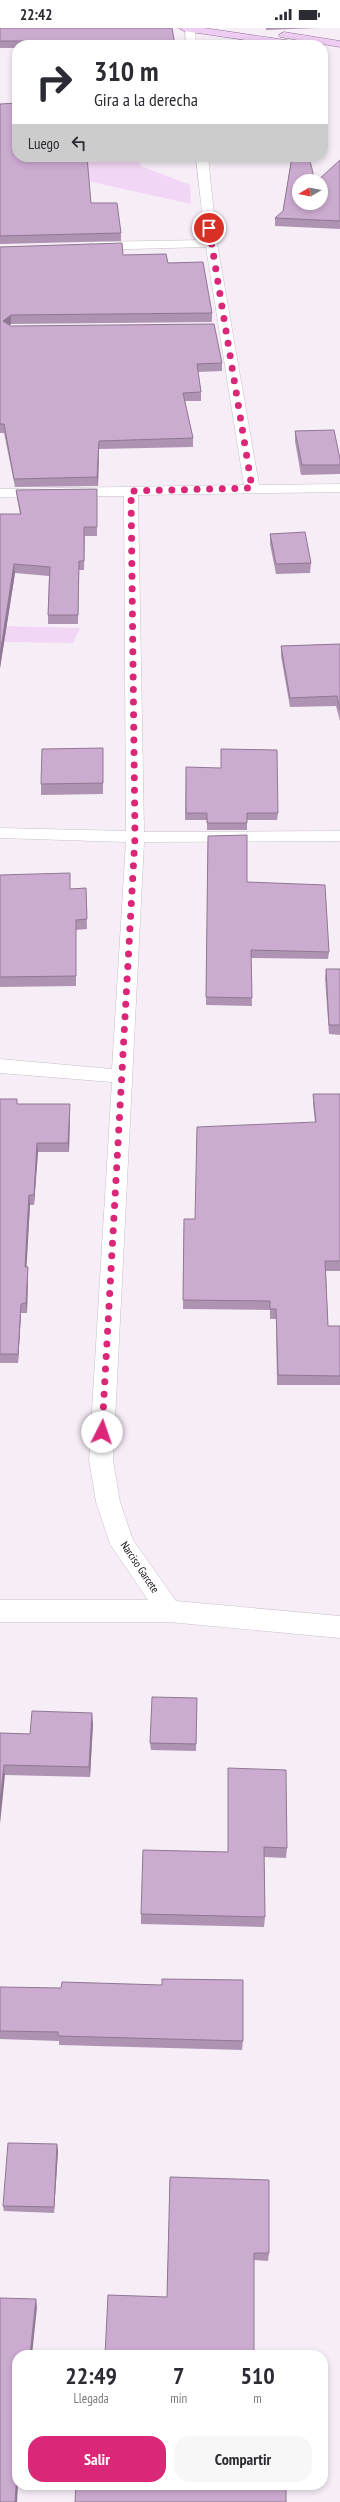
<!DOCTYPE html>
<html lang="es">
<head>
<meta charset="utf-8">
<style>
	:root { --surface:#fff; --page:#f7f7f7; --text:#2b2b33; --muted:#7c7c81; --accent:#db2777 }
	body { margin:0; font-family:"PT Sans Narrow",sans-serif; background:var(--page); color:var(--text); height:100vh; display:flex; flex-direction:column; font-size:15px; white-space:nowrap }
	* { box-sizing:border-box; margin:0 }
	p { font-size:13px; color:var(--muted) }
	.icon { flex:none; width:22px; height:22px; fill:none; stroke:currentColor; stroke-width:2; stroke-linecap:round; stroke-linejoin:round }
	.map { position:relative; flex:1; overflow:hidden }
	.drawer { position:absolute; left:12px; top:2322px; width:316px; height:140px; display:flex; flex-direction:column; background:var(--surface); border-radius:16px; box-shadow:0 2px 6px #0003 }
	.drawer>* { flex:none }
	.top-card { position:absolute; left:12px; top:12px; width:316px; height:122px; border-radius:16px; box-shadow:0 2px 6px #0003; background:#fff; color:var(--text); overflow:hidden }
	.needle { width:26px; rotate:260deg }
	.buttons { position:absolute; left:292px; top:146px; display:grid; gap:8px }
	.buttons a { display:grid; place-items:center; width:36px; height:36px; border-radius:50%; background:var(--surface); box-shadow:0 2px 6px #0003; font-size:20px }
	.pin { position:absolute; display:grid; place-items:center; width:34px; height:34px; color:#fff; margin:-17px; border:2px solid #fff; border-radius:50%; box-shadow:0 1px 4px #0007 }
	.me { position:absolute; width:44px; margin:-22px; rotate:4deg; stroke-linejoin:round; filter:drop-shadow(0 0 3px #0008) }
	.turn { display:flex; align-items:center; gap:14px; height:84px; padding:0 16px; font-size:18px }
	.turn .icon { width:52px; height:52px; stroke-width:2.5 }
	.turn b { display:block; font-size:28px; line-height:34px }
	.then { display:flex; align-items:center; height:38px; padding:0 16px; background:#0003; gap:8px; font-size:15px }
	.eta { display:flex; justify-content:space-evenly; align-items:center; height:68px; text-align:center }
	.eta b { font-size:24px; font-weight:600; line-height:28px }
	.button { display:flex; gap:8px; margin-top:auto; padding:8px 16px }
	.button a { flex:1; height:46px; border-radius:16px; background:var(--accent); color:#fff; font-size:16px; font-weight:600; line-height:46px; text-align:center }
	.button a+a { background:var(--page); color:var(--text) }
	.status { display:flex; justify-content:space-between; align-items:center; height:28px; padding:0 20px; background:var(--surface); direction:ltr }
	.status svg { height:11px; fill:currentColor }
	.map>svg:first-child { display:block }
	.green { fill:#f2d6f5 }
	.lines { fill:none; stroke-linecap:round; stroke-linejoin:round }
	.minor-casing { stroke:#c7bfc8; stroke-width:1 }
	.primary-casing { stroke:#97739b; stroke-width:1 }
	.minor { fill:#fff; fill-rule:evenodd }
	.primary { fill:#edcdf1; fill-rule:evenodd }
	.wall { fill:#af93b3 }
	.shaded-wall { fill:#8f7892 }
	.building { fill:#ccabd0; stroke:#8f7892 }
	.route { stroke:#db2777; stroke-width:7; stroke-dasharray:0 12.6 }
	.labels { text-anchor:middle; stroke-width:3; stroke-linejoin:round; paint-order:stroke }
	.street-label { font-size:11px; fill:#0d0a0d; stroke:#fffdff }
</style>
</head>
<body>
<div class="status"><b>22:42</b><svg viewBox="0 0 49 12"><path d="M0 12V9h3v3zM5 12V6h3v6zM10 12V3h3v9zM15 12V0h3v12zM26 1h20v11H26zM47 4h2v5h-2z"/></svg></div>
<div class="map">
<svg width="340" height="2474" viewBox="0 0 340 2474">
	<rect width="100%" height="100%" fill="#f6edf7"/>
	<g class="green">
		<polygon points="0,119 17,129 139,129 141,138 190,157 191,176 74,150 0,152"/>
		<polygon points="0,598 80,600 73,615 0,614"/>
	</g>
	<g class="lines">
		<defs>
			<g id="minor">
				<polygon points="185,0 195,0 196,17 186,17"/>
				<polygon points="196,129 208,129 217,215 259,457 340,456 340,464 138,467 144,804 340,803 340,813 144,814 113,1432 120,1474 133,1512 176,1573 340,1588 340,1610 169,1594 0,1594 0,1572 148,1572 110,1516 96,1474 89,1432 112,1054 0,1045 0,1031 112,1041 126,814 0,810 0,800 126,803 124,468 0,469 0,461 244,457 206,219 93,222 87,218 93,214 205,212"/>
			</g>
			<g id="primary">
				<polygon points="179,0 204,0 299,14 304,17 279,17 184,3"/>
				<polygon points="284,4 340,13 340,19 280,9 279,7"/>
			</g>
		</defs>
		<use href="#minor" class="minor-casing"/>
		<use href="#primary" class="primary-casing"/>
		<use href="#minor" class="minor"/>
		<use href="#primary" class="primary"/>
	</g>
	<g class="wall">
		<polygon points="0,0 175,17 17,17 17,20 0,20"/>
		<polygon points="266,0 318,0 266,2"/>
		<polygon points="0,76 91,175 121,205 121,213 0,216"/>
		<polygon points="275,129 309,129 299,175 340,132 340,201 275,198 275,190 283,183 291,133 276,134"/>
		<polygon points="0,219 123,227 168,235 212,285 212,294 11,296 9,297 11,298 222,335 222,343 198,344 201,364 201,373 185,373 193,410 193,419 99,421 98,458 15,459 4,405 0,405"/>
		<polygon points="295,403 340,431 340,446 301,447 295,413"/>
		<polygon points="97,461 97,508 85,508 84,542 79,542 78,596 48,596 48,587 49,548 15,545 0,640 0,486 20,486 17,470 16,462"/>
		<polygon points="270,506 311,535 310,545 276,546 270,516"/>
		<polygon points="340,616 340,693 336,678 290,679 281,628 281,618"/>
		<polygon points="103,720 103,766 41,767 41,756"/>
		<polygon points="186,739 278,785 277,792 247,792 247,802 207,802 207,792 185,792"/>
		<polygon points="208,808 247,854 329,924 328,931 251,930 252,978 206,977"/>
		<polygon points="0,847 70,861 86,860 87,901 76,902 76,958 0,959 0,960"/>
		<polygon points="326,941 340,941 340,1007 329,1006 325,950"/>
		<polygon points="313,1066 340,1066 340,1243 326,1243 328,1298 340,1298 340,1357 277,1357 276,1291 270,1291 270,1282 183,1281 184,1191 195,1191 315,1094 313,1076"/>
		<polygon points="0,1071 17,1076 70,1085 69,1124 38,1124 34,1177 30,1177 26,1239 28,1239 28,1249 27,1285 21,1285 18,1335 0,1335"/>
		<polygon points="197,1670 196,1723 151,1722 150,1715"/>
		<polygon points="93,1695 90,1749 5,1747 0,1705 30,1706"/>
		<polygon points="228,1740 287,1820 286,1830 264,1829 265,1889 264,1899 141,1896 141,1886 228,1824"/>
		<polygon points="0,1959 243,2013 242,2022 59,2017 59,2013 0,2011"/>
		<polygon points="58,2122 54,2185 4,2183 3,2178"/>
		<polygon points="170,2149 269,2225 268,2233 254,2232 167,2269"/>
	</g>
	<g class="shaded-wall">
		<polygon points="11,287 11,296 4,301 3,293"/>
		<polygon points="99,413 99,421 98,458 97,449"/>
		<polygon points="14,536 15,545 0,640 0,627"/>
		<polygon points="70,1076 70,1085 69,1124 68,1115"/>
		<polygon points="37,1115 38,1124 34,1177 34,1167"/>
		<polygon points="29,1167 30,1177 26,1249 25,1239"/>
		<polygon points="28,1239 28,1249 27,1285 26,1275"/>
		<polygon points="21,1276 21,1285 18,1335 18,1326"/>
		<polygon points="92,1685 93,1695 90,1749 89,1739"/>
		<polygon points="4,1737 5,1747 0,1796 0,1774"/>
		<polygon points="57,2116 58,2122 54,2185 54,2179"/>
		<polygon points="36,2271 37,2279 32,2327 30,2327"/>
		<polygon points="17,2445 17,2457 18,2457 17,2474 15,2474"/>
	</g>
	<g class="building">
		<polygon points="0,0 172,0 175,17 30,17 30,13 0,13"/>
		<polygon points="17,75 17,129 87,129 91,175 117,175 121,205 0,208 0,76"/>
		<polygon points="292,129 309,129 315,153 299,153 299,175 321,175 321,153 317,153 340,132 340,193 275,190 283,183"/>
		<polygon points="122,215 123,227 166,226 168,235 203,234 212,285 11,287 3,293 11,298 214,296 222,335 197,336 201,364 183,365 193,410 99,413 97,449 14,451 4,396 0,396 0,219"/>
		<polygon points="334,402 340,431 340,437 302,437 295,403"/>
		<polygon points="97,461 97,499 84,499 84,533 79,533 78,587 48,587 50,539 14,536 0,627 0,486 21,486 16,462"/>
		<polygon points="305,504 311,535 276,536 270,506"/>
		<polygon points="340,616 340,681 337,668 290,670 281,618"/>
		<polygon points="103,720 103,755 41,756 42,721"/>
		<polygon points="221,721 277,722 278,785 247,785 247,795 207,795 207,785 186,785 186,739 221,740"/>
		<polygon points="247,807 247,854 325,857 329,924 251,922 252,970 206,969 208,808"/>
		<polygon points="70,845 70,861 86,860 87,891 76,892 76,948 0,949 0,847"/>
		<polygon points="326,941 340,941 340,997 329,997"/>
		<polygon points="313,1066 340,1066 340,1233 325,1233 328,1298 340,1298 340,1348 278,1347 276,1281 270,1281 270,1273 183,1272 184,1191 195,1191 197,1099 316,1094"/>
		<polygon points="0,1071 17,1071 17,1076 70,1076 68,1115 37,1115 34,1167 29,1167 25,1239 28,1239 26,1275 21,1276 18,1326 0,1326"/>
		<polygon points="152,1669 197,1670 196,1716 150,1715"/>
		<polygon points="32,1683 92,1685 89,1739 4,1737 0,1774 0,1705 30,1706"/>
		<polygon points="228,1740 286,1742 287,1820 264,1819 265,1889 141,1886 143,1822 228,1824"/>
		<polygon points="162,1951 243,1952 243,2013 58,2008 58,2004 0,2003 0,1959 61,1960 62,1954 162,1957"/>
		<polygon points="8,2115 57,2116 54,2179 3,2178"/>
		<polygon points="170,2149 269,2152 269,2225 254,2225 254,2327 105,2327 108,2267 167,2269"/>
		<polygon points="0,2270 36,2271 30,2327 17,2327 17,2445 15,2474 0,2474"/>
		<polygon points="76,2457 286,2457 286,2474 75,2474"/>
	</g>
	<g class="lines">
		<polyline class="route" points="102,1404 135,809 131,463 252,460 209,200"/>
	</g>
	<g class="labels">
		<g class="street-label">
			<text transform="translate(140 1539) rotate(56)" y="4">Narciso Garcete</text>
		</g>
	</g>
</svg>
<div class="buttons">
<a><svg class="needle" viewBox="-14 -14 28 28"><path d="M0-13l5 13h-10z" fill="#e53935"/><path d="M0 13l5-13h-10z" fill="#7c7c81"/></svg></a>
</div>
<div class="pin" style="left:209px;top:200px;background:#d93025"><svg class="icon" aria-label="arrive" viewBox="0 0 24 24"><path d="M6 21V4h12l-3 4 3 4H6"/></svg></div>
<svg class="me" style="left:102px;top:1404px" viewBox="-20 -20 40 40"><circle r="19" fill="#fff"/><path d="M0-13L10 11 0 6-10 11z" fill="#db2777"/></svg>
<div class="top-card">
<div class="turn"><svg class="icon" aria-label="right" viewBox="0 0 24 24"><path d="M7 20v-9h11M14 6l5 5-5 5"/></svg><div><b>310 m</b>Gira a la derecha</div></div>
<div class="then">Luego<svg class="icon" aria-label="left" viewBox="0 0 24 24"><path d="M17 20v-9H6M10 6l-5 5 5 5"/></svg></div>
</div>
<section class="drawer">
<div class="eta">
<div><b>22:49</b><p>Llegada</p></div>
<div><b>7</b><p>min</p></div>
<div><b>510</b><p>m</p></div>
</div>
<div class="button"><a>Salir</a><a>Compartir</a></div>
</section>
</div>
</body>
</html>
